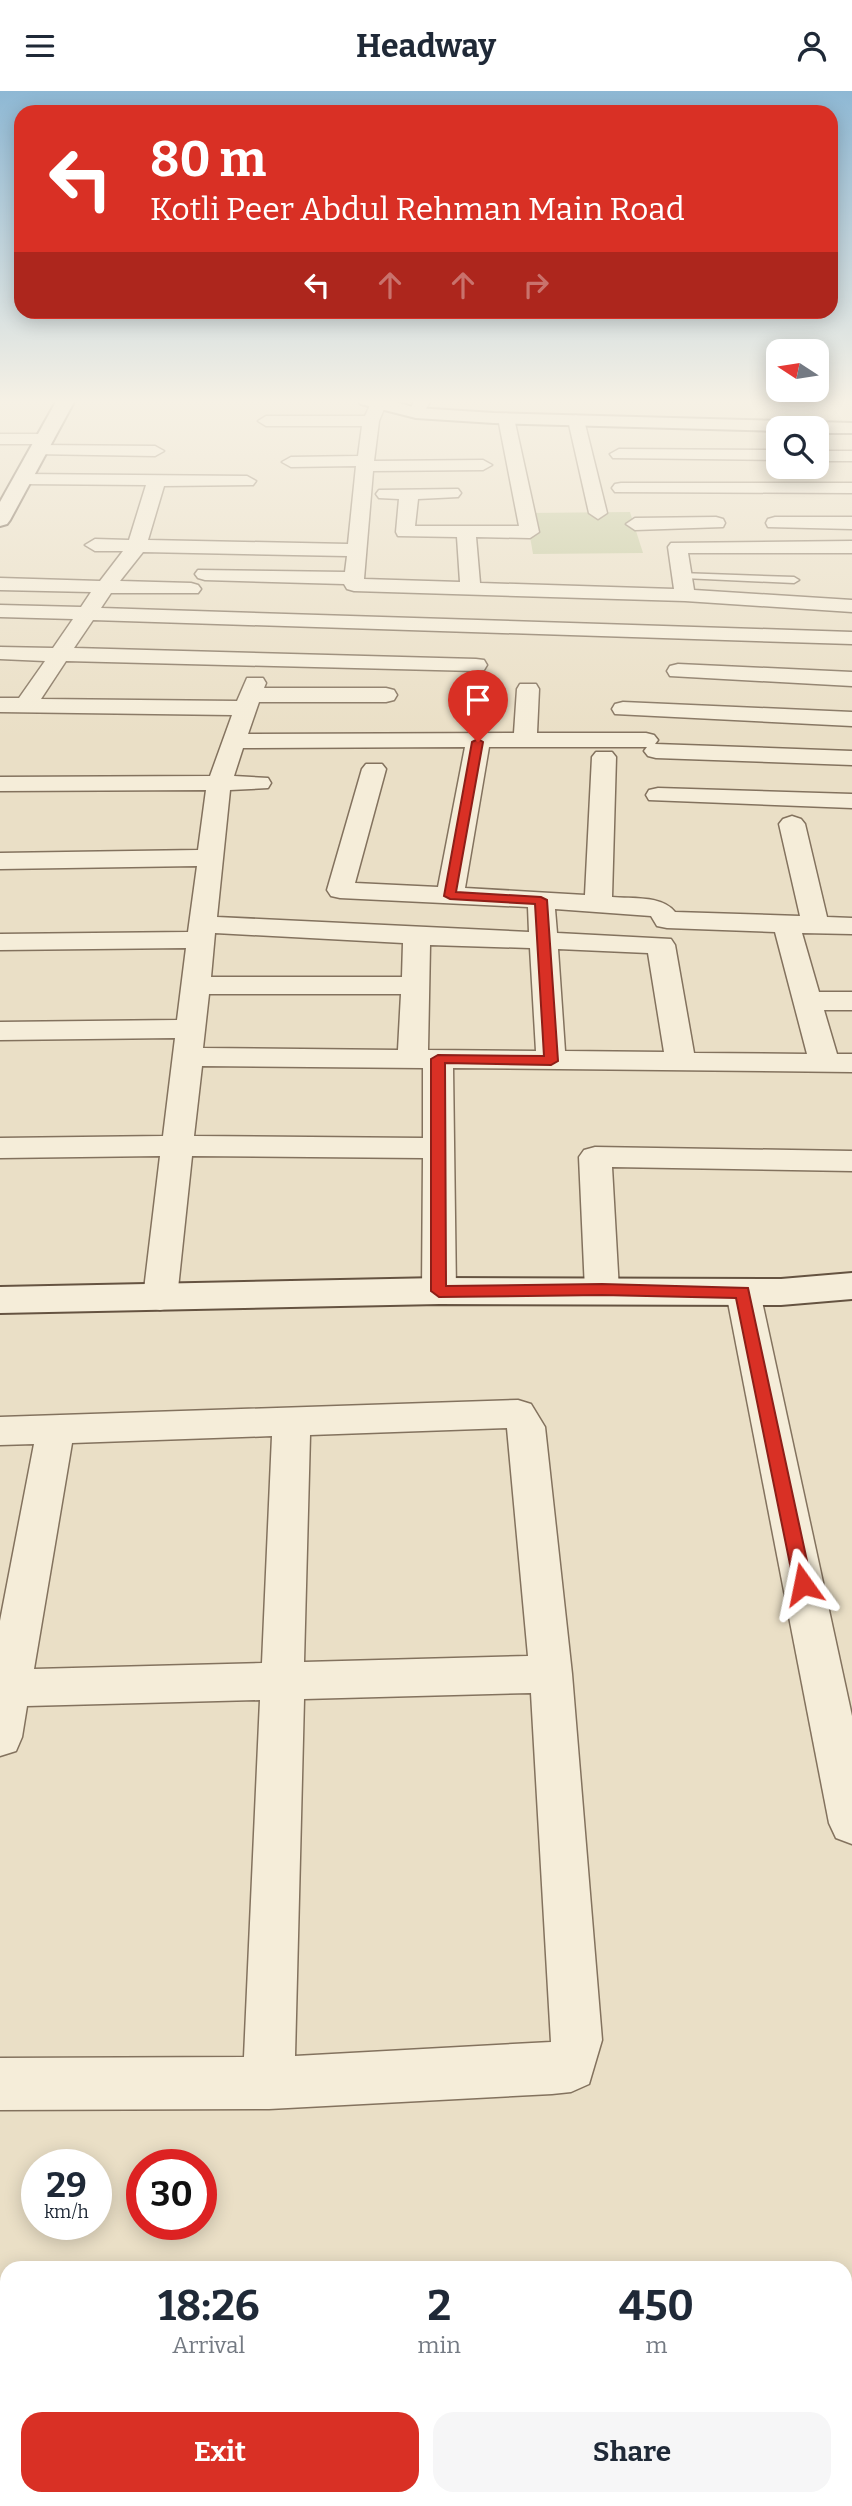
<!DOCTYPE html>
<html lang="en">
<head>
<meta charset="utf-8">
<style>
	:root { --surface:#fff; --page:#f6f6f7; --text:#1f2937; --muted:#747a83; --accent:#d93025 }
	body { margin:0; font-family:Bitter,serif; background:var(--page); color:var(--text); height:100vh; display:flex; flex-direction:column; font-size:26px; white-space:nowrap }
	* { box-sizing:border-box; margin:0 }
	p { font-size:23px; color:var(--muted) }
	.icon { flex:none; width:38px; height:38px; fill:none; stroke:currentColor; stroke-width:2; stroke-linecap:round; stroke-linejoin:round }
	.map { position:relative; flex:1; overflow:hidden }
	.panel { position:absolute; left:0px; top:2170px; width:852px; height:245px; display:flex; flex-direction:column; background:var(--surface); border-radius:21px 21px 0 0; box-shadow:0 4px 18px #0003 }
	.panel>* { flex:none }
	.hud { position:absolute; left:14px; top:14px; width:824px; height:214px; border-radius:21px; box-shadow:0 4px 18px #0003; background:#d93025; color:#fff; overflow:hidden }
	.needle { width:46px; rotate:282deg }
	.tools { position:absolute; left:766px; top:248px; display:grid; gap:14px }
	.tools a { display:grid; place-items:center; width:63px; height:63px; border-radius:14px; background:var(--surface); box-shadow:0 4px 18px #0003; font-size:35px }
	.speed { position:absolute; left:21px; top:2058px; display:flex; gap:14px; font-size:35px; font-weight:700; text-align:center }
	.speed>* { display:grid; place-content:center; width:91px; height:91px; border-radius:50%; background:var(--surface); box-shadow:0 4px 18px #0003; line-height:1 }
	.speed small { font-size:18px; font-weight:400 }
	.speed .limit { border:10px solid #d22; background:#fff; color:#111 }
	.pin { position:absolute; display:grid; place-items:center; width:60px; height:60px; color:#fff; margin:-72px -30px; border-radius:50% 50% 50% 0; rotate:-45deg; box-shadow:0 0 7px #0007 }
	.pin .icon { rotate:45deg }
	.me { position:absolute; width:77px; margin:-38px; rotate:348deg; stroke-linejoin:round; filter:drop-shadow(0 0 5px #0008) }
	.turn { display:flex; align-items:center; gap:24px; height:147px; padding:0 21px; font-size:32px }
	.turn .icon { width:91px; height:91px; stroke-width:2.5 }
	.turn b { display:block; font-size:49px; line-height:60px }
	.lanes { display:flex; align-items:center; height:66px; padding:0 21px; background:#0003; justify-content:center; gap:35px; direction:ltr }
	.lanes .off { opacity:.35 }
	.eta { display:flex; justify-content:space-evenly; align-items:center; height:119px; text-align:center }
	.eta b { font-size:42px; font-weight:700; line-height:49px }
	.primary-button { display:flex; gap:14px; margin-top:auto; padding:14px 21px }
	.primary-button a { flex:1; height:80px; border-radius:21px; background:var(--accent); color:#fff; font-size:28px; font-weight:700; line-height:80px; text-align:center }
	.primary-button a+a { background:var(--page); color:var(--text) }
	header { display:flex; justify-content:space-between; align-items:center; height:91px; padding:0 21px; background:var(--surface); font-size:32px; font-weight:700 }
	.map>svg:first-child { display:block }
	.green { fill:#c1c79b }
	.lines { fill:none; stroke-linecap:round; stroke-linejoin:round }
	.lane-casing { stroke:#83725e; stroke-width:3 }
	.street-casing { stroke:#83725e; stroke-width:3 }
	.secondary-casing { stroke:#655341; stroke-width:4 }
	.lane { fill:#f5edd9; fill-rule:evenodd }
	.street { fill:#f5edd9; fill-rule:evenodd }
	.secondary { fill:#f5edd9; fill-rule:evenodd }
	.route { fill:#d93025; stroke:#8d1f18; stroke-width:2 }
</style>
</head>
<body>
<header><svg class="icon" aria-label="menu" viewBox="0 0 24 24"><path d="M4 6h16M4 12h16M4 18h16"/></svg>Headway<svg class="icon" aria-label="person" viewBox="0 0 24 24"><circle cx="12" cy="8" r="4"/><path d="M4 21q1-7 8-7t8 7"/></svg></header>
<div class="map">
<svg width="852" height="2415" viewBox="0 0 852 2415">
	<rect width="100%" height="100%" fill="#eadfc6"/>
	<polygon class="green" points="630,421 643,462 533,463 526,422"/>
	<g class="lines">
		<defs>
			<polygon id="lane" points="680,482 794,486 799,489 794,492 683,487 678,484"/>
			<g id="street">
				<path d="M382 309 386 313 379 330 374 370 483 369 492 374 483 379 373 380 364 488 460 491 457 446 398 445 396 441 399 408 379 407 376 403 379 399 458 398 461 402 458 406 418 408 415 435H519L498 327 506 322 514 327 539 441 530 447 476 446 480 492 674 498 668 456 671 452 852 450V462H688L694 499 852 509V521L685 510 354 500 347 498 344 493 205 489 198 487 195 483 198 479 345 481 347 465 143 461 120 490 191 492 198 494 201 498 198 502H111L101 517 852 541V553L93 529 74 557 476 568 484 569 487 574 484 579 476 580 66 570 41 608 237 610 247 587H263L266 592 264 597H386L394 599 397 604 394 609 386 611H259L248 643 514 642 517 598 520 593H536L539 598 537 642H646L654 644 658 649 655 653 852 660V674L656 667 648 665 644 660 647 656H489L465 797 585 804 592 666 596 661H612L616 666 612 806C632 808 662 804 675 821L800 825 779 733 783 728 792 725 801 728 805 733 827 826 852 827V843L802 842 819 901H852V919H824L837 963H852V981L453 977 456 1200 451 1209 439 1212 427 1209 422 1200 423 1067 192 1065 177 1207 172 1216 160 1219 148 1216 143 1207 160 1065 0 1067V1047L163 1045 175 947 0 949V931L177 929 186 857 0 859V843L188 841 197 775 0 778V762L198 759 206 699 0 700V686L210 685 232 624 0 621V607H19L45 570 0 568V556L53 557 73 528 0 526V514L81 516 91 501 0 499V487L100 490 123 460H95L85 454 95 448 129 449 146 394 23 393 14 388 23 383 247 385 256 390 253 394 164 395 148 449 348 453 356 375 291 376 282 371 291 366 358 365 362 335H266L258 330 266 325H365L372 310ZM465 656 438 796 355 792 386 678 382 673H366L362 678 327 799 331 805 340 807 528 816 529 841 217 826 230 699 268 697 271 692 268 687 234 685 243 657ZM555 818 651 825 657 835 667 837 775 841 807 963 694 962 675 854 671 848 557 842ZM215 842 403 852 402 886H211ZM430 854 530 857 536 960 428 959ZM558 858 648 862 664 961 565 960ZM209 903H401L398 959 203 957ZM202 975 423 977V1047L194 1045Z"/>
				<polygon points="415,309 431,309 422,325 416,327 408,322"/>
				<polygon points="576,324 584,329 607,422 598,428 589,422 568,329"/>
				<polygon points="0,343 46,343 54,348 46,353 0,353"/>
				<polygon points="39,354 155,355 164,360 155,365 33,363 30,359 33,355"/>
				<polygon points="619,358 779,359 779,369 613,367 610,363"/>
				<rect x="817" y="360" width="35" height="10"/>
				<polygon points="621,392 852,392 852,402 615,401 612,397 615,393"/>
				<polygon points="716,426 723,428 725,432 723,436 635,439 626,433 635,427"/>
				<polygon points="775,426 852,426 852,438 768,436 766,432 768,428"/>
				<polygon points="678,573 852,581 852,595 670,585 667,580 670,575"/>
				<polygon points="623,611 852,621 852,635 615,623 612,618 615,613"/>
				<polygon points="658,697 852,703 852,717 649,709 646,704 649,699"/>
				<polygon points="595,1056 852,1060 852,1080 612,1076 619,1199 614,1208 602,1211 590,1208 585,1199 579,1066 584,1059"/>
				<polygon points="743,1189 755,1192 760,1201 852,1625 852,1753 836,1747 829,1732 726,1201 731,1192"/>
				<path d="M518 1309 531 1313 545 1336 572 1583 602 1949 589 1993 571 2001 552 2003 269 2018 0 2019V1967L244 1966 260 1609 27 1615 22 1646 16 1660 0 1665V1530L34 1353 0 1354V1326ZM507 1337 528 1565 304 1571 310 1344ZM272 1345 262 1572 34 1578 72 1352ZM531 1602 551 1951 295 1965 304 1608Z"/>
				<rect x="0" y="2304" width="7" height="58"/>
				<polygon points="706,2408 828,2408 831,2415 709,2415"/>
			</g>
			<g id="secondary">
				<polygon points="57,309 75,309 10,429 7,433 0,435 0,411"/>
				<polygon points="358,309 388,309 416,317 494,322 852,332 852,342 817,342 817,338 779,338 779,340 494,332 416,327 361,313"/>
				<polygon points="852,1182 852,1208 781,1214 439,1213 0,1222 0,1196 439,1187 781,1188"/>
			</g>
		</defs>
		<use href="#lane" class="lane-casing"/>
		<use href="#street" class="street-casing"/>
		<use href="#secondary" class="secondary-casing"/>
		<use href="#lane" class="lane"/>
		<use href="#street" class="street"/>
		<use href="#secondary" class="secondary"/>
	</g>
	<linearGradient id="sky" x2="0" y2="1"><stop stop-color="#8eb8d4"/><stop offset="0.48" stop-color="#f6f1e5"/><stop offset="1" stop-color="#f6f1e5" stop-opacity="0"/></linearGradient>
	<rect width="852" height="647" fill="url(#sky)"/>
	<polygon class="route" points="478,648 483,651 456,801 541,806 547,809 558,970 551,974 445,972 446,1195 602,1193 748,1197 812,1493 809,1499 803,1501 796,1499 794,1493 736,1207 602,1204 439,1206 431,1200 431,968 438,964 544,965 535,813 450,808 444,805 472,651"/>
</svg>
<div class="tools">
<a><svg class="needle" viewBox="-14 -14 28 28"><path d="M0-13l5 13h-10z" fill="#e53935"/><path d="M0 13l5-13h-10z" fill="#747a83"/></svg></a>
<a><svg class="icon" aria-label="search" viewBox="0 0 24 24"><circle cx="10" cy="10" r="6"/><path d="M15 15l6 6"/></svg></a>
</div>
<div class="speed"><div>29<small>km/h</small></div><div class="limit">30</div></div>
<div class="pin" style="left:478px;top:651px;background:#d93025"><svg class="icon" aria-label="arrive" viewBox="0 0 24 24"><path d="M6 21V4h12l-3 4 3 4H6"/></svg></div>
<svg class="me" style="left:803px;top:1493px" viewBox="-20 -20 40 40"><path d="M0-17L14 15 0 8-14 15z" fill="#d93025" stroke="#fff" stroke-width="4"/></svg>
<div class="hud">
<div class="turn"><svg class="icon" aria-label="left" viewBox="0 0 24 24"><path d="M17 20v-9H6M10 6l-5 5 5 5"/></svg><div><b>80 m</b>Kotli Peer Abdul Rehman Main Road</div></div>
<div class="lanes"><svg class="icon" aria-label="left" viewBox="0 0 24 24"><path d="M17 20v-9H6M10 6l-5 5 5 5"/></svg><svg class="icon off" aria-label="ahead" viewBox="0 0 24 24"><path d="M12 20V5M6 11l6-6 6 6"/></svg><svg class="icon off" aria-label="ahead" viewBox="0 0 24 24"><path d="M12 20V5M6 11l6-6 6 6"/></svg><svg class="icon off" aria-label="right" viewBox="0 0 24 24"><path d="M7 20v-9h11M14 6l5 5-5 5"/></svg></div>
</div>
<section class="panel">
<div class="eta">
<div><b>18:26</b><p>Arrival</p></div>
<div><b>2</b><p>min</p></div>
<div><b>450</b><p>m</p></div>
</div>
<div class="primary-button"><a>Exit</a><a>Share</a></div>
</section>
</div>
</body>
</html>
